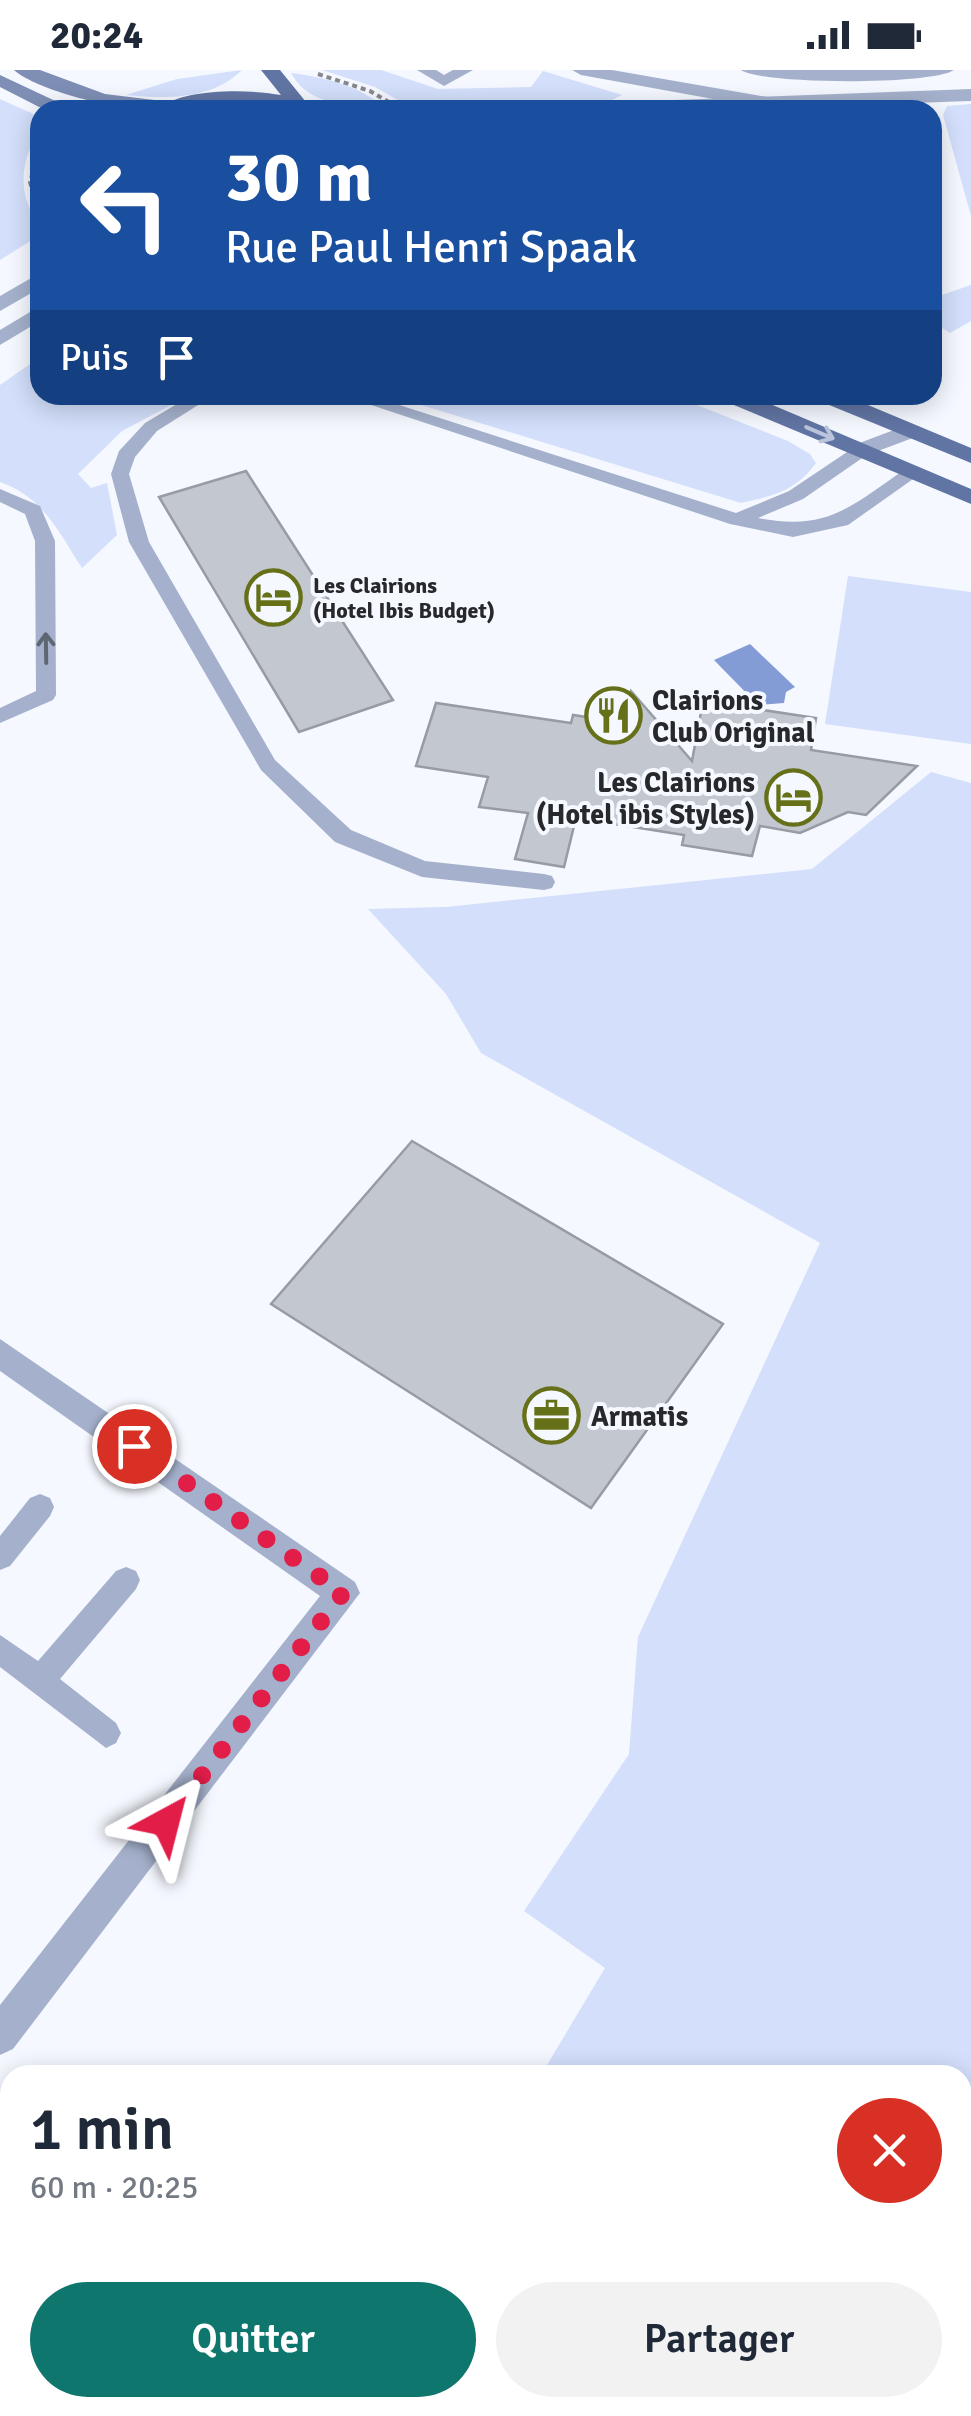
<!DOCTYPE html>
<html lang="fr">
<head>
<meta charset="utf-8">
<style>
	:root { --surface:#fff; --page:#f2f2f3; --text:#1f2937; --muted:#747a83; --accent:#0f766e }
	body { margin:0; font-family:Signika,sans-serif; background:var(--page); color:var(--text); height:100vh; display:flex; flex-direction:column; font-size:38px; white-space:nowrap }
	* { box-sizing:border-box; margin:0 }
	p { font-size:32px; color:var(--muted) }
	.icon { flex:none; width:55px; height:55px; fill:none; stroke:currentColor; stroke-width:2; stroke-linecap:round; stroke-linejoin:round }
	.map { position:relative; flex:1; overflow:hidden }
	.panel { position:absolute; left:0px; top:1995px; width:972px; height:352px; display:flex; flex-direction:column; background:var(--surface); border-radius:30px 30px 0 0; box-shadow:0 5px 25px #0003 }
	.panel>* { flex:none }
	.guide { position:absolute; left:30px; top:30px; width:912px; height:305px; border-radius:30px; box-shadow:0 5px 25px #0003; background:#1a4fa0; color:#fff; overflow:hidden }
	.pin { position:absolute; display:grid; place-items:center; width:85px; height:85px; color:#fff; margin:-42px; border:5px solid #fff; border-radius:50%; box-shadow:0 2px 10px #0007 }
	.me { position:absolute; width:110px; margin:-55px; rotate:38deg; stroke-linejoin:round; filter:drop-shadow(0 0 8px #0008) }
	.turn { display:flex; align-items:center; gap:35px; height:210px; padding:0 30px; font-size:45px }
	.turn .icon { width:130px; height:130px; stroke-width:2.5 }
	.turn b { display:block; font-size:70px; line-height:85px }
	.then { display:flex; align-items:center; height:95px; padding:0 30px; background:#0003; gap:20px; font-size:38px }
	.round { display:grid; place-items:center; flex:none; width:105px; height:105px; border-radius:52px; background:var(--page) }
	.summary { display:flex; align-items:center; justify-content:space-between; height:170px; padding:0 30px }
	h1 { font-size:60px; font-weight:600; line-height:75px }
	.button { display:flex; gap:20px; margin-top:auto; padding:20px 30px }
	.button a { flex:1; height:115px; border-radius:60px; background:var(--accent); color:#fff; font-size:40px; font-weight:600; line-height:115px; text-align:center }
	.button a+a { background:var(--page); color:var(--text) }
	.status { display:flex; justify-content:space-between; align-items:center; height:70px; padding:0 50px; background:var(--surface); direction:ltr }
	.status svg { height:28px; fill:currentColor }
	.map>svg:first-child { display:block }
	.green { fill:#d3dffb }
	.water { fill:#849cd6 }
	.building { fill:#c3c7cf; stroke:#979ba3; stroke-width:2.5 }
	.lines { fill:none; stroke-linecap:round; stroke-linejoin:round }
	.path { stroke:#86888d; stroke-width:4; stroke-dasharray:5 4; stroke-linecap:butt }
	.service { fill:#a5b1cc; fill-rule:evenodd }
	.minor { fill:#a5b1cc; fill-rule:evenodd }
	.tertiary { fill:#a5b1cc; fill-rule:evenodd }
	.secondary { fill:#7e8eb5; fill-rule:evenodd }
	.primary { fill:#6175a4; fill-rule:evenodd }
	.oneway { stroke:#bac4db }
	.oneway2 { stroke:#5f6673 }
	.route { stroke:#e11d48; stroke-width:18; stroke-dasharray:0 32.4 }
	.labels { text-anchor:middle; stroke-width:8; stroke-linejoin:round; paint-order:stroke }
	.far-poi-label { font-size:22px; font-weight:bold; fill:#26282b; stroke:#f5f8ff; text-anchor:start }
	.poi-label { font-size:28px; font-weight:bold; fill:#26282b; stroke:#f5f8ff; text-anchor:start }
</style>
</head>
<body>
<div class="status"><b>20:24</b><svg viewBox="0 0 49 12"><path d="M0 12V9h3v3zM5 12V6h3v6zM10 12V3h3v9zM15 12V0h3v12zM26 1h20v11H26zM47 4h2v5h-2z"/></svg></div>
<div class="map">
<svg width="971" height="2346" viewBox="0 0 971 2346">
	<rect width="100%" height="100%" fill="#f5f8ff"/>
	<g class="green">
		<path d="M242 0C212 30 165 29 126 25L177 9Z"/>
		<polygon points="322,0 381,0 438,19 531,17 543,1 622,25 612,30 408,36 375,17"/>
		<path d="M291 3C323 7 358 15 382 36 350 38 308 35 291 3Z"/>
		<path d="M0 29 40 47V64C24 80 19 113 28 134 32 146 40 152 40 165L0 190Z"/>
		<polygon points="971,34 971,146 943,45 947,36"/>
		<polygon points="971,215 971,251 950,263 933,252 933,228"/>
		<path d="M40 287V325H190L122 361 78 404 91 418 107 413 117 465 82 498C59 462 42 426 0 412V315Z"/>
		<path d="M389 325H672L788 371 810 384 816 393C796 421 773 426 741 433Z"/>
		<polygon points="848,506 971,522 971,674 825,654"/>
		<polygon points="931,702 971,713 971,2346 464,2346 454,2338 962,2338 962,2005 541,2005 605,1898 524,1841 629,1684 638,1567 820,1173 481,983 446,924 368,839 446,837 812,799"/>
	</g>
	<polygon class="water" points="750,574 795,617 786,622 784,633 758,635 714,590"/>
	<g class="building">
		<polygon points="246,401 393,630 299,662 159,427"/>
		<polygon points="631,621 692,691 703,631 816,648 811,680 917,696 866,745 848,742 800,763 760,756 752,786 682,775 684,765 576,748 564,797 515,789 528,743 479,737 488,707 416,696 436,633 571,653 573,645 619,652"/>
		<polygon points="412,1071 723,1254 591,1438 271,1234"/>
	</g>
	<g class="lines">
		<g class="path">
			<polyline points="318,4 370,21 399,38"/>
			<polyline points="40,77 30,112 40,146"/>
		</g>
		<g class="service">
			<polygon points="417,0 436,0 444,5 453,0 473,0 444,16"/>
			<path d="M741 0H954C932 15 763 15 741 0Z"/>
			<polygon points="192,325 214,325 157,361 135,387 129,404 149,472 275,690 351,760 425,791 544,804 552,806 555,812 552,818 544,820 422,807 335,772 261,700 129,472 111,404 119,381 145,353"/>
			<path d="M341 325H368L736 443 789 421 856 376H868V384L803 429 758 448C829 462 852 435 907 398H921L923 402 848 455 793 467 730 454Z"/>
			<polygon points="0,419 40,436 55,471 56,625 53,630 0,653 0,638 36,621 35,471 25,444 0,432"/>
			<polygon points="40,1424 50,1428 54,1437 50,1446 10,1496 0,1500 0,1466 30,1428"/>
			<polygon points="126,1497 136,1501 140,1510 136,1519 60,1609 116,1653 121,1663 116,1673 106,1678 0,1597 0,1565 38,1591 116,1501"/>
		</g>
		<g class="minor">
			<polygon points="572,0 612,0 773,28 782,34 773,40 581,5"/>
			<polygon points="910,354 921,361 918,366 862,387 851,380 854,375"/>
			<polygon points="0,1269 355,1512 360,1523 13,1979 0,1985 0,1935 320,1526 0,1301"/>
		</g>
		<g class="tertiary">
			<polygon points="971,19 971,31 715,40 555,40 564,34"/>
			<polygon points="40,203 40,218 0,241 0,226"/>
			<polygon points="40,236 40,251 0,275 0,260"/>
		</g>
		<g class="secondary">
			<path d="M14 0H40L105 24 171 32 180 38C146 48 41 24 14 0Z"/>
			<polygon points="0,5 66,36 68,40 45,40 0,17"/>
		</g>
		<g class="primary">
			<path d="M261 0H280L306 32 322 40 239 32 156 40C182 18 248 19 281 25Z"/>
			<polygon points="719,325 749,325 971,419 971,434 722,330"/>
			<polygon points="814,325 844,325 971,378 971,393 817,330"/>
		</g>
	</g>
	<defs><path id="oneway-shaft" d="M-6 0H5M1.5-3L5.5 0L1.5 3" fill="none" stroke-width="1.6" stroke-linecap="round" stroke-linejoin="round" transform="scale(2.5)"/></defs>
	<use class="oneway" href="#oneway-shaft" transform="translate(820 363) rotate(23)"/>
	<use class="oneway2" href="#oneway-shaft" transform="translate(46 578) rotate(-91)"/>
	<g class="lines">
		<polyline class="route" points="134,1376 343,1523 166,1752"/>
	</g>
	<defs>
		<symbol id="hotel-ring" viewBox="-11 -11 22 22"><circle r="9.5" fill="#f5f8ff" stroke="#657019" stroke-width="1.5"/><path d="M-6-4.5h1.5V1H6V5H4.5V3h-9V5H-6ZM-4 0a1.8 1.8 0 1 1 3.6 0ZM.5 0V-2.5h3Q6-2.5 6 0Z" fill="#657019"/></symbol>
		<symbol id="restaurant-ring" viewBox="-11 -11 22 22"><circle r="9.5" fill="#f5f8ff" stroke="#657019" stroke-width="1.5"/><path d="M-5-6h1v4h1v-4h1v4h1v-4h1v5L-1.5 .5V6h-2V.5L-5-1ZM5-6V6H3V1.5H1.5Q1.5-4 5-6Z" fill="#657019"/></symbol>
		<symbol id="office-ring" viewBox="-11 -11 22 22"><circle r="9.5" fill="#f5f8ff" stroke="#657019" stroke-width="1.5"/><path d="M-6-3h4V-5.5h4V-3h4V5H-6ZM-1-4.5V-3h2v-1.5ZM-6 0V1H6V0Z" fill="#657019"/></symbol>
	</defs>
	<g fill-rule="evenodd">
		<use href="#hotel-ring" x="242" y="496" width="63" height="63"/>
		<use href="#restaurant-ring" x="582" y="614" width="63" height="63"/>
		<use href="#hotel-ring" x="762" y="696" width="63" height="63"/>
		<use href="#office-ring" x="520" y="1314" width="63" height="63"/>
	</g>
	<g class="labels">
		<g class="far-poi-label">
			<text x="313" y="523">Les Clairions<tspan x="313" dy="25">(Hotel Ibis Budget)</tspan></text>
		</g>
		<g class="poi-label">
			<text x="652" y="640">Clairions<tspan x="652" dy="32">Club Original</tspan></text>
			<text x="755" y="722" text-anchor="end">Les Clairions<tspan x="755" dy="32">(Hotel ibis Styles)</tspan></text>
			<text x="591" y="1356">Armatis</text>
		</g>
	</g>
</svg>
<div class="pin" style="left:134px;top:1376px;background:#d93025"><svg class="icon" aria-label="arrive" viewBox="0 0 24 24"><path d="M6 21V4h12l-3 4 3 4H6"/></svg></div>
<svg class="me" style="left:166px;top:1752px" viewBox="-20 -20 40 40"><path d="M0-17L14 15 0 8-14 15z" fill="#e11d48" stroke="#fff" stroke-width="4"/></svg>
<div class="guide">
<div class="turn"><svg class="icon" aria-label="left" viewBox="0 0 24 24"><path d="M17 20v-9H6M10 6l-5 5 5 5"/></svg><div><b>30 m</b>Rue Paul Henri Spaak</div></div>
<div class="then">Puis<svg class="icon" aria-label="arrive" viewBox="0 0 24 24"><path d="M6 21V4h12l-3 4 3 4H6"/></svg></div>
</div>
<section class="panel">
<div class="summary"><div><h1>1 min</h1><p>60 m · 20:25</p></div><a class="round" style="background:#d93025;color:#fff"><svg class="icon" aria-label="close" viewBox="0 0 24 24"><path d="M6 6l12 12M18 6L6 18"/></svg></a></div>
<div class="button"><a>Quitter</a><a>Partager</a></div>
</section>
</div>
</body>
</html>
